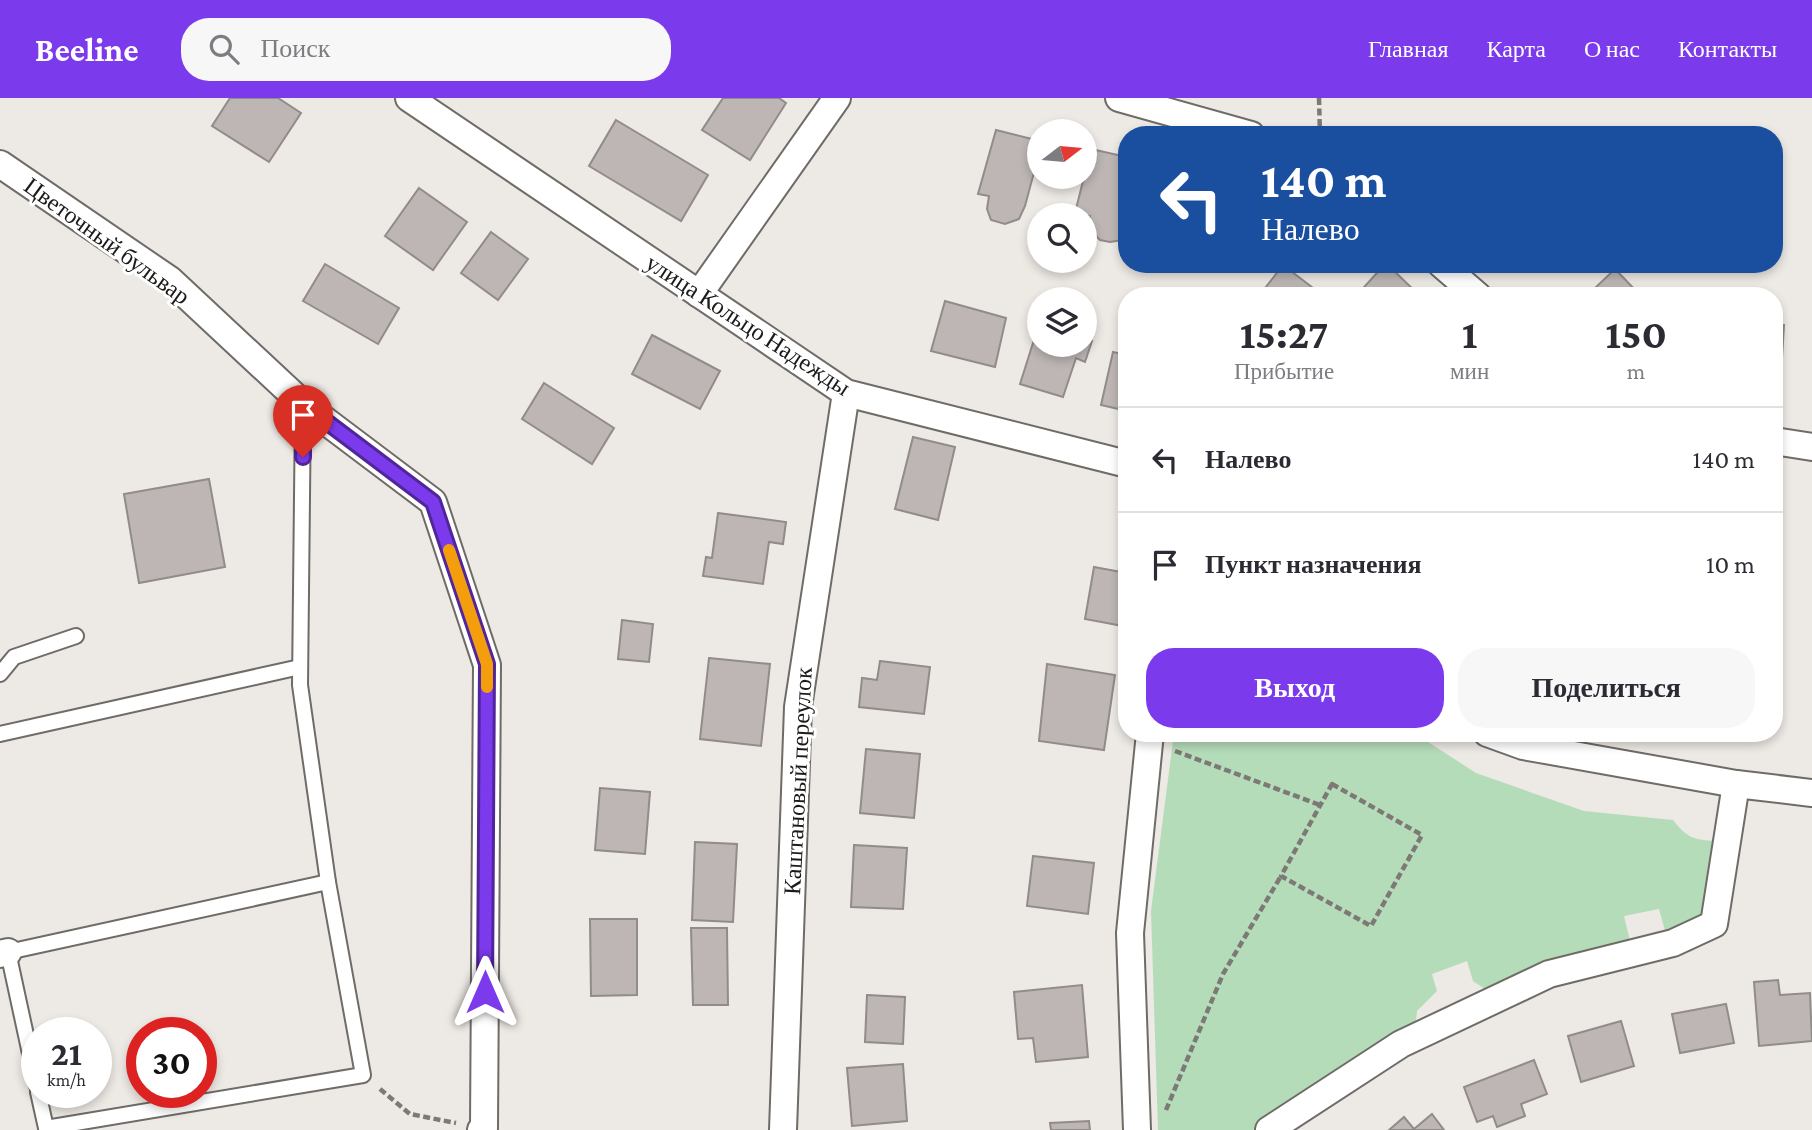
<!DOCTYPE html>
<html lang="ru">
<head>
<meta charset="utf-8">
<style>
	:root { --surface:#fff; --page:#f7f7f7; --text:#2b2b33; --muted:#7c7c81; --line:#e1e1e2; --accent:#7c3aed }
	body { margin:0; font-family:"Crimson Pro",serif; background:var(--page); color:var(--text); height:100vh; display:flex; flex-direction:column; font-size:26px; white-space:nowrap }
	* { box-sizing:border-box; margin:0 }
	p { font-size:23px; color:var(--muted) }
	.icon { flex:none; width:38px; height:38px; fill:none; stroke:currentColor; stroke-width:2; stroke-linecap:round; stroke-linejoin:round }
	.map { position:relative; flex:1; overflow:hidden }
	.panel { position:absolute; left:1118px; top:189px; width:665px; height:455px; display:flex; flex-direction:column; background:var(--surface); border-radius:28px; box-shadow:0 4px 10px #0003 }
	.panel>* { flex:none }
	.hud { position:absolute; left:1118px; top:28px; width:665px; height:147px; border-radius:28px; box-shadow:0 4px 10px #0003; background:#1a4fa0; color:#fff; overflow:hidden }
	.needle { width:46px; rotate:74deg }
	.fabs { position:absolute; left:1027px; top:21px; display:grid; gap:14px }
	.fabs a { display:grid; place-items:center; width:70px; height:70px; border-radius:50%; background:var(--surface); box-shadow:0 4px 10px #0003; font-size:35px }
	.speed { position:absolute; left:21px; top:919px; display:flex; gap:14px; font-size:35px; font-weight:700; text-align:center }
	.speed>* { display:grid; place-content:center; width:91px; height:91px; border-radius:50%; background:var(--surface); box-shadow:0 4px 10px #0003; line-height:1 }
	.speed small { font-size:18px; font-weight:400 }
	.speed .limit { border:10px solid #d22; background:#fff; color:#111 }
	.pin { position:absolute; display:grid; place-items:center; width:60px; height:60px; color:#fff; margin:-72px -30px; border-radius:50% 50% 50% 0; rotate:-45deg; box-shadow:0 0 7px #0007 }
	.pin .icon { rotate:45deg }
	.me { position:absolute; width:77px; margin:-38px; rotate:0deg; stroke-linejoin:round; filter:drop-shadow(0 0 5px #0008) }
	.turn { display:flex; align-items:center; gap:24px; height:147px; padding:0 28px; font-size:32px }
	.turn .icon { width:91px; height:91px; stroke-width:2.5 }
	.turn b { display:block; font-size:49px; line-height:60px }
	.eta { display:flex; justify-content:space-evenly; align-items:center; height:119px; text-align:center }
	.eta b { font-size:42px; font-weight:700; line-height:49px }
	.button { display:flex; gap:14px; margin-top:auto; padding:14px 28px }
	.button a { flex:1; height:80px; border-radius:28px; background:var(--accent); color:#fff; font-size:28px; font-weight:700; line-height:80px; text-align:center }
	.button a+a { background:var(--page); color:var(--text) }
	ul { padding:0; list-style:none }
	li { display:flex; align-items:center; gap:21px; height:105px; padding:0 28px; border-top:2px solid var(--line) }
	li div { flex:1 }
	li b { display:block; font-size:26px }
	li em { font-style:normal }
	header { display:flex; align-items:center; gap:42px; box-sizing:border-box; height:98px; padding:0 35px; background:var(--accent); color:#fff }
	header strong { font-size:33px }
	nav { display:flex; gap:38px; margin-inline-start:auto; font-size:24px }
	.search { width:490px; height:63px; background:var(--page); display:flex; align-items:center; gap:18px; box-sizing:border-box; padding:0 24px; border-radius:28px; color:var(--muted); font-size:26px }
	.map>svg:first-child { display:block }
	.green { fill:#b5dcb9 }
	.building { fill:#bdb6b5; stroke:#918b89; stroke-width:2 }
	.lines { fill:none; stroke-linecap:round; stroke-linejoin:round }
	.lane-casing { stroke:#6f6b67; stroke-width:18 }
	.street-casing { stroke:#6f6b67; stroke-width:30 }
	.path { stroke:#7c7976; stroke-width:4.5; stroke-dasharray:7 3.5; stroke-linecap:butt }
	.lane { stroke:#fff; stroke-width:14 }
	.street { stroke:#fff; stroke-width:26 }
	.route-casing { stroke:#51269a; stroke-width:18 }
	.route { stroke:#7c3aed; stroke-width:12 }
	.slow { stroke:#f59e0b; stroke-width:12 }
	.labels { text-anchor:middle; stroke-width:6; stroke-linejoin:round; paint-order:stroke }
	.street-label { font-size:24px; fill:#1c1a19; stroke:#fff }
</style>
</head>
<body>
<header>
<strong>Beeline</strong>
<div class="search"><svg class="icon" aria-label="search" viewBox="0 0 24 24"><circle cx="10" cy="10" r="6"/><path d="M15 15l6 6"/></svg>Поиск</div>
<nav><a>Главная</a><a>Карта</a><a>О нас</a><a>Контакты</a></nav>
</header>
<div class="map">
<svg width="1812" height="1032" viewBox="0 0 1812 1032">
	<rect width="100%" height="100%" fill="#ede9e4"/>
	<path class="green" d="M1174 635H1414L1476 675 1584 713 1673 722C1687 740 1694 742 1717 743L1710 810 1695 829 1667 840 1659 811 1624 818 1631 847 1556 864 1485 891 1473 883 1467 863 1432 876 1437 893 1417 913 1415 933 1340 977 1253 1032H1158L1151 813Z"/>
	<g class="building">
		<polygon points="230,0 278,0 301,15 269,64 212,28"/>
		<polygon points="723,0 779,0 786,5 750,62 702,32"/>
		<polygon points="616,22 708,77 681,123 589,68"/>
		<polygon points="996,32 1040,43 1040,52 1025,108 1019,121 1005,126 991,122 987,111 989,98 978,96"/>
		<polygon points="1091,51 1127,59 1127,122 1122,142 1110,144 1100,142 1091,133 1090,118 1075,115"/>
		<polygon points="419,90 467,124 433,172 385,138"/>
		<polygon points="491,134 528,161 498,202 461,175"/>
		<polygon points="325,166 399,210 378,246 303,203"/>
		<polygon points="1385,166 1387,166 1420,198 1356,198"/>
		<polygon points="1283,167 1321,196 1320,198 1259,198"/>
		<polygon points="1615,171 1641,198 1600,198 1594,191"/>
		<polygon points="945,203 1006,220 995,269 931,253"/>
		<polygon points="1039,226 1040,247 1085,247 1085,241 1092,243 1085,264 1076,260 1063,299 1020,286"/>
		<polygon points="1774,227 1784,227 1781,277 1774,277"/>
		<polygon points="652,237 720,273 700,311 632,276"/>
		<polygon points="1113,254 1127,257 1127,313 1101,307"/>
		<polygon points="544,285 614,330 592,366 522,321"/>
		<polygon points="913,339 955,349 938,422 895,411"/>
		<polygon points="209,381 225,469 139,485 124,396"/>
		<polygon points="718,415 786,424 783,446 769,444 763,486 703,478 706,459 712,460"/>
		<polygon points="1094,469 1127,475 1127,505 1123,528 1085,521"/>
		<polygon points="622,522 653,526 649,564 618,561"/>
		<polygon points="709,560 770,566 761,648 700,641"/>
		<polygon points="880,563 930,569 924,616 859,609 862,580 877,582"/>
		<polygon points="1047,566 1115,577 1104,652 1039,643"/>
		<polygon points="866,651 920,656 914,720 860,715"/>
		<polygon points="600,690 650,694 645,756 595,752"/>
		<polygon points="695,744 737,746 733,824 692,822"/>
		<polygon points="854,747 907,750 903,811 851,809"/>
		<polygon points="1033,758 1094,765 1088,816 1027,808"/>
		<polygon points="590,821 637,821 637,897 591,898"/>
		<polygon points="691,830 727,830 728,907 693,907"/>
		<polygon points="1778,882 1780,897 1810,895 1812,943 1759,948 1754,884"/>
		<polygon points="1082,887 1088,959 1036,964 1033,940 1018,941 1014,894"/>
		<polygon points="867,897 905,899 903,946 865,944"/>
		<polygon points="1726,906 1734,945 1680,955 1672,916"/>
		<polygon points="1621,923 1634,968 1581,984 1568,938"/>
		<polygon points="1534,962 1547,996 1521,1006 1525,1018 1497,1029 1493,1018 1477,1024 1464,989"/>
		<polygon points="903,966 907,1023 852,1028 847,970"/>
		<polygon points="1432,1016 1444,1032 1389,1032 1404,1019 1414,1031"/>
		<polygon points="1089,1023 1090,1032 1051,1032 1050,1025"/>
	</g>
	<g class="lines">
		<defs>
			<g id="lane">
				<polyline points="0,576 14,559 76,538"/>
				<polyline points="0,636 300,569"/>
				<polyline points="37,988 8,854 328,784"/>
				<polyline points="38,994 46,1030 363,977 328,784 300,587 303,306"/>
			</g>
			<g id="street">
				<polyline points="409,0 846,295 1127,366"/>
				<polyline points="1119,0 1251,37"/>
				<polyline points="0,66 170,182 303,306 433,404 487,567 484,1030 481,1032"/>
				<polyline points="1441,166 1478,198"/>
				<polyline points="699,196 837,0"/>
				<polyline points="1774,343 1812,349"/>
				<polyline points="1487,635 1523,648 1736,686 1812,695"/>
				<polyline points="0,856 8,854"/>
				<polyline points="783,1032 798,609 846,295"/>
				<polyline points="1137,1032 1130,835 1150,635"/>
				<polyline points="1269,1032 1401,946 1549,876 1673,845 1714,826 1736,686"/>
			</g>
		</defs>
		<use href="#lane" class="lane-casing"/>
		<use href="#street" class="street-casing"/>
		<g class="path">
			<polyline points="1319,0 1320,37"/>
			<polyline points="1175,653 1320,707"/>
			<polygon points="1332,686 1422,737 1371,828 1281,778"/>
			<polyline points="380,991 410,1016 456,1025"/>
			<polyline points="1166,1012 1223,876 1281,778"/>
		</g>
		<use href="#lane" class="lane"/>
		<use href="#street" class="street"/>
	</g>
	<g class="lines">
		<defs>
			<polyline id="route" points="303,359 303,306 433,404 487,566 485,894"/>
		</defs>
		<use href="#route" class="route-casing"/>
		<use href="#route" class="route"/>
		<polyline class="slow" points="449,452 487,566 487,589"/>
	</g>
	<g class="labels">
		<g class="street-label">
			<text transform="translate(107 143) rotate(36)" y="8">Цветочный бульвар</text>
			<text transform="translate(748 227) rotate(33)" y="8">улица Кольцо Надежды</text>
			<text transform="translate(798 683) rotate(-87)" y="8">Каштановый переулок</text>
		</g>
	</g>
</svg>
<div class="fabs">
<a><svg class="needle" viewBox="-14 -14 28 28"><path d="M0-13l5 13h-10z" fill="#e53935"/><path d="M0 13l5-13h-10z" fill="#7c7c81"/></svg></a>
<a><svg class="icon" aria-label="search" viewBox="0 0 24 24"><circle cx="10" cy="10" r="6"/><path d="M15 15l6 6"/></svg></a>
<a><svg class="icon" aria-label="layers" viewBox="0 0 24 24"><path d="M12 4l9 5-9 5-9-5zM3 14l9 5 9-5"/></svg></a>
</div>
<div class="speed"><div>21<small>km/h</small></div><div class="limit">30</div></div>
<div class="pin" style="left:303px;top:359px;background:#d93025"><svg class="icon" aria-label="arrive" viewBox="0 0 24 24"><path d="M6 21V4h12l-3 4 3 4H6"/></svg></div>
<svg class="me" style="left:485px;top:894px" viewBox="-20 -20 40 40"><path d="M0-17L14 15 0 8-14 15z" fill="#7c3aed" stroke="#fff" stroke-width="4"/></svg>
<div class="hud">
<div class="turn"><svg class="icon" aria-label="left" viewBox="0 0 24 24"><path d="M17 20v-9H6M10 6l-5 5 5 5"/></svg><div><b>140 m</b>Налево</div></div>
</div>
<section class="panel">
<div class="eta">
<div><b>15:27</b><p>Прибытие</p></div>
<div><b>1</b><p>мин</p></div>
<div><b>150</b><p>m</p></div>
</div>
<ul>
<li><svg class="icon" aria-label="left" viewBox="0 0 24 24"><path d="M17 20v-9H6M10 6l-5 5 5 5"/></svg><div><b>Налево</b></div><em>140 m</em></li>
<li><svg class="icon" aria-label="arrive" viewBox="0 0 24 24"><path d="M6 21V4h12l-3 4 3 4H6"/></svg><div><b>Пункт назначения</b></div><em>10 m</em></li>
</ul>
<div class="button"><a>Выход</a><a>Поделиться</a></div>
</section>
</div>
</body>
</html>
